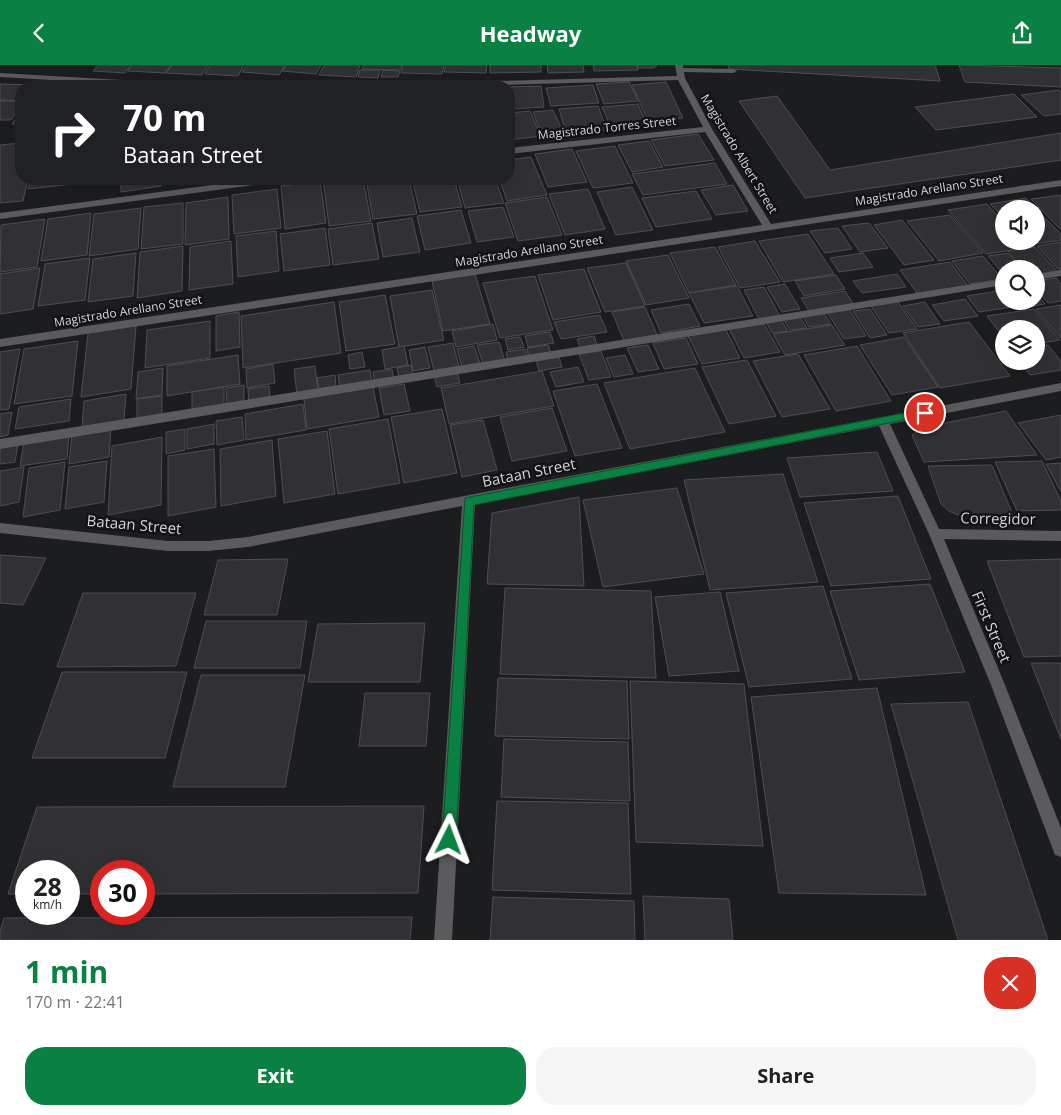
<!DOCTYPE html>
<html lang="en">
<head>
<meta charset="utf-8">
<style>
	:root { --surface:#fff; --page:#f6f6f6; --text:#202124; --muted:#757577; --accent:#0b8043 }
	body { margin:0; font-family:"Open Sans",sans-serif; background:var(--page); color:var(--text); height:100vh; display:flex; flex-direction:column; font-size:19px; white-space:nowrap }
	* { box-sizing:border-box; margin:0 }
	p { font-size:16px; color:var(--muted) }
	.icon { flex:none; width:28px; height:28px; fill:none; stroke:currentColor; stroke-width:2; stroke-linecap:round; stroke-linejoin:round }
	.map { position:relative; height:875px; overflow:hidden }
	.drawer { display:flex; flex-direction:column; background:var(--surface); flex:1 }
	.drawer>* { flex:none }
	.top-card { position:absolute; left:15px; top:15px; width:500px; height:105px; border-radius:20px; box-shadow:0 5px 20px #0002; background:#202124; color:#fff; overflow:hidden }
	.fabs { position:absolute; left:995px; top:135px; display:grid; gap:10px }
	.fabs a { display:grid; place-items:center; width:50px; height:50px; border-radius:50%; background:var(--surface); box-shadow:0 5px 20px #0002; font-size:25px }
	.speed { position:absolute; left:15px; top:795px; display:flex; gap:10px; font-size:25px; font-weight:700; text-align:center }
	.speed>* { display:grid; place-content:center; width:65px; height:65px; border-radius:50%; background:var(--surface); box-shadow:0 5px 20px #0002; line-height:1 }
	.speed small { font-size:12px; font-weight:400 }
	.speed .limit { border:8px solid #d22; background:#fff; color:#111 }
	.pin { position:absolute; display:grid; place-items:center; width:42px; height:42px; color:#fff; margin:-21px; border:2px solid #fff; border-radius:50%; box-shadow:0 1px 5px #0007 }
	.me { position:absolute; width:55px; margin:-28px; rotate:3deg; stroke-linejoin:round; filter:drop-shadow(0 0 4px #0008) }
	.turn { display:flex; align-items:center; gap:18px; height:105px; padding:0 25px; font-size:22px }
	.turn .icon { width:65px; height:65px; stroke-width:2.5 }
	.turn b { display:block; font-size:35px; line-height:42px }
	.round { display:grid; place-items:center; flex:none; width:52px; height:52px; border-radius:20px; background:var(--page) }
	.overview { display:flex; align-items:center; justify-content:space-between; height:85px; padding:0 25px }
	h1 { font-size:30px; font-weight:700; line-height:38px; color:var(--accent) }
	.primary-button { display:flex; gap:10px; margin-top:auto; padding:10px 25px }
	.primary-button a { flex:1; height:58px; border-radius:20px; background:var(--accent); color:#fff; font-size:20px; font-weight:700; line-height:58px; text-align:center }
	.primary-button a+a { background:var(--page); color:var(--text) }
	header { display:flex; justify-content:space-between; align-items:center; height:65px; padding:0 25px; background:var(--accent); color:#fff; font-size:22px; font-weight:700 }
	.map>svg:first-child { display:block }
	.building { fill:#313135; stroke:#4e4e52 }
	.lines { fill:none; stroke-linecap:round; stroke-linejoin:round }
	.minor { fill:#5b5b5d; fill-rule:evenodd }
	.route { fill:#0b8043; stroke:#07532c }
	.labels { text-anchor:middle; stroke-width:5; stroke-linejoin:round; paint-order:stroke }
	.far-street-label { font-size:12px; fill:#d3d4d6; stroke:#131316 }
	.street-label { font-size:15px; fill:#d3d4d6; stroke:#131316 }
</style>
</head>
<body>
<header><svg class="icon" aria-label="back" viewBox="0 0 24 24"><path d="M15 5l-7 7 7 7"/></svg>Headway<svg class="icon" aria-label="share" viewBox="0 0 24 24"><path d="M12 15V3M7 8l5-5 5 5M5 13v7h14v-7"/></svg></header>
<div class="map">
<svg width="1061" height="875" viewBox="0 0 1061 875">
	<rect width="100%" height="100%" fill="#1c1d1f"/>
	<g class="building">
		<polygon points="98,0 131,0 125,8 93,6"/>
		<polygon points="132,0 171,0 165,8 128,6"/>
		<polygon points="172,0 208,0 202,10 166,8"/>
		<polygon points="210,0 244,0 238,11 205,9"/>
		<polygon points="247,0 285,0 279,10 242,7"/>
		<polygon points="286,0 321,0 316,9 282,6"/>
		<polygon points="324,0 360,0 356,12 319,10"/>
		<polygon points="363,0 402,0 400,5 362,4"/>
		<polygon points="403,0 444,0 442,9 401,8"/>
		<polygon points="446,0 487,0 486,8 444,7"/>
		<polygon points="490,0 541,0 541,7 490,8"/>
		<polygon points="547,0 583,0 584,7 548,8"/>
		<polygon points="593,0 637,0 638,5 594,6"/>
		<polygon points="637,0 657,0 654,3 638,3"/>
		<polygon points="728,0 935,0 940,16 729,4"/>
		<polygon points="959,0 1061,3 1061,22 965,17"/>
		<polygon points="360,5 380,5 378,13 358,12"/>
		<polygon points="383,5 400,6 398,12 381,12"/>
		<polygon points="629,17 638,36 604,39 596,19"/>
		<polygon points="666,17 683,53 648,56 632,20"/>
		<polygon points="0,19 39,20 37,21 21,21 21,36 0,35"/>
		<polygon points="593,20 599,38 551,41 546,23"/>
		<polygon points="541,21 544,42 509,44 509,22"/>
		<polygon points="1059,25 1061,27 1061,49 1044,51 1021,30"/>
		<polygon points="1014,29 1037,52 936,65 915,42"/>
		<polygon points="777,31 830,105 1061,68 1061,95 805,133 739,36"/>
		<polygon points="0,36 21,36 21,41 11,55 0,55"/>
		<polygon points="638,39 647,60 611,63 602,42"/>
		<polygon points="598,41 607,65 566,68 559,44"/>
		<polygon points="553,45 563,67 542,70 533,47"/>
		<polygon points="530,46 541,71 509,75 509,48"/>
		<polygon points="21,47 21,59 12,59"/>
		<polygon points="698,69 714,95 665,101 651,75"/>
		<polygon points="649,76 663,102 632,107 618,80"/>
		<polygon points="21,78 21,114 28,114 23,136 0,138 0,80"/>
		<polygon points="615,81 633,118 593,123 576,86"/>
		<polygon points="572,84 587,117 548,122 535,89"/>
		<polygon points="531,92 547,130 507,136 499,114 509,114 509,95"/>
		<polygon points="715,98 727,119 643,130 632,109"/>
		<polygon points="31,114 66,114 65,120 28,124"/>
		<polygon points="121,114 161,114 161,121 121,127"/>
		<polygon points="334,114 363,114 371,156 329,161 323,115"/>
		<polygon points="366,114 409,114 417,149 373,154"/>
		<polygon points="412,114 454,114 462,142 420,147"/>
		<polygon points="457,114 495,114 504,138 465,143"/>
		<polygon points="320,116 326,158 285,164 281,121"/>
		<polygon points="733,120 748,146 716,150 701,125"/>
		<polygon points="632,122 653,165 616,170 597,127"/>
		<polygon points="277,124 281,163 234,169 232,130"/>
		<polygon points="588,124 605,164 565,170 549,129"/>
		<polygon points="696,126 712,154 656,162 642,133"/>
		<polygon points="1061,130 1061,163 1059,163 1031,134"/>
		<polygon points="228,132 229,174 185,180 186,138"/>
		<polygon points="547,132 562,170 518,176 505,138"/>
		<polygon points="1026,133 1036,144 1004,144 1004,153 990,139"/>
		<polygon points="183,138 183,179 141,184 144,142"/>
		<polygon points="987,139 1004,158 1004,176 1020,176 1026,183 986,189 948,145"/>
		<polygon points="503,142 514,172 477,177 468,146"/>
		<polygon points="141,143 138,184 89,191 94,149"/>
		<polygon points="461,145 471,178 425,185 417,151"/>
		<polygon points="91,148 87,190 41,196 48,154"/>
		<polygon points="950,150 983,188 939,196 907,156"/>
		<polygon points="1043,151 1061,169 1061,175 1028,180 1025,176 1036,176 1036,152"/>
		<polygon points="412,153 420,187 383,192 377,158"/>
		<polygon points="45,154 37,202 0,207 1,160"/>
		<polygon points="902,155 934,195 904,200 874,160"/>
		<polygon points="372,158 379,194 333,200 328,164"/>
		<polygon points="869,158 888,183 860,187 842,161"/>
		<polygon points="325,163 330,200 284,206 280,169"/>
		<polygon points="838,163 852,184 825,188 810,166"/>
		<polygon points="276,166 279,206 238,212 236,171"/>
		<polygon points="808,169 834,209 783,217 759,176"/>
		<polygon points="231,176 233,219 189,225 190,182"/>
		<polygon points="755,176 780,217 740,223 718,182"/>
		<polygon points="1061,177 1061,204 1058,204 1037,181"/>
		<polygon points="183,181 182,226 137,233 140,187"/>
		<polygon points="715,182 736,220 689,228 670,188"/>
		<polygon points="1035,182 1058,207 1036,210 1036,204 1023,204 1008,186"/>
		<polygon points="136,188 133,231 88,237 93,194"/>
		<polygon points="863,188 873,202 839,207 830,193"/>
		<polygon points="1008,188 1022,204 1004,204 1004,210 988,191"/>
		<polygon points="668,190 689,233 646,240 626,196"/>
		<polygon points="983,191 1002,214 970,219 952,196"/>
		<polygon points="90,193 85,235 38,241 45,199"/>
		<polygon points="950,197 968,221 917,228 900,205"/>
		<polygon points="626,198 645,241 605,247 587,203"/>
		<polygon points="40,203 33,244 0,249 0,209"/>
		<polygon points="584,204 601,247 553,255 538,210"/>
		<polygon points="475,209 490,259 443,266 432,216"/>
		<polygon points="897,209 906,222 862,228 853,216"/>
		<polygon points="836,210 845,224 804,231 795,216"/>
		<polygon points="535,211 553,265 500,273 483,218"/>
		<polygon points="1056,213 1061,219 1061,236 1048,238 1036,224 1036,216"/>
		<polygon points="785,219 800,244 782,247 767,222"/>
		<polygon points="737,221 753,251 704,258 689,228"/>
		<polygon points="764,222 780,251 759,254 744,225"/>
		<polygon points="432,225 444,275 399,282 390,231"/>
		<polygon points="1004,225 1004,236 1015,236 1019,241 979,247 967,231"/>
		<polygon points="845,226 854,240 809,246 801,233"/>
		<polygon points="1036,228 1045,239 1024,243 1019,236 1036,236"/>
		<polygon points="385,230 395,279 346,286 339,237"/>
		<polygon points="965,234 978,251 944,256 932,240"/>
		<polygon points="334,237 341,288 243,303 241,251"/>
		<polygon points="898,237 917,264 889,268 871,241"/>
		<polygon points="925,237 940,259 918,262 903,241"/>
		<polygon points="689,239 700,261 661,268 651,245"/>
		<polygon points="1061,240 1061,273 1036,244"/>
		<polygon points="645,242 658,272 625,278 612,247"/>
		<polygon points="849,244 866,271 844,274 827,247"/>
		<polygon points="870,244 887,270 870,273 853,246"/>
		<polygon points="1034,244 1060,275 1036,279 1036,264 1004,264 1004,273 987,251"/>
		<polygon points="239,247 240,282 216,286 216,251"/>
		<polygon points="824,248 831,259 809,262 803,251"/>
		<polygon points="600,250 607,267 561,274 554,257"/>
		<polygon points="800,252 807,263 790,265 784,255"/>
		<polygon points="781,255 788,266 772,268 766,257"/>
		<polygon points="210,256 210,293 145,303 147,265"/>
		<polygon points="969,257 1010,311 940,323 903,268"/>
		<polygon points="493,259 497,275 456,282 452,266"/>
		<polygon points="764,259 780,287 744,293 729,264"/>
		<polygon points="832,260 845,280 785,290 773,269"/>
		<polygon points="136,261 131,324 81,332 88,268"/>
		<polygon points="726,265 740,293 702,299 688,271"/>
		<polygon points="550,267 554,278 528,282 525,271"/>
		<polygon points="594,271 598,282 581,285 577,274"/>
		<polygon points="520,272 524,282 508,285 505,274"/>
		<polygon points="904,272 938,322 892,330 860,280"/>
		<polygon points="686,273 698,299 664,304 653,278"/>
		<polygon points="78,276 72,331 14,339 24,284"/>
		<polygon points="499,277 505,296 483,299 477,280"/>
		<polygon points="453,278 459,302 434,306 428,282"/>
		<polygon points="548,280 551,289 529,292 527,283"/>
		<polygon points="648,280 659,304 638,307 627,283"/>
		<polygon points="1048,280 1061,296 1061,305 1030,310 1019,296 1036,296 1036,282"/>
		<polygon points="404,281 408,300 385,304 382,285"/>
		<polygon points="474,281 480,299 462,302 457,284"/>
		<polygon points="857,281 891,336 836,346 804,290"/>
		<polygon points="425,282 430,303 413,306 409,285"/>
		<polygon points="20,284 9,344 0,345 0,287"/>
		<polygon points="525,284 528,293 508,296 506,287"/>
		<polygon points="601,286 611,312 589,315 579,289"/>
		<polygon points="362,287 365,302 350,304 348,290"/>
		<polygon points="798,289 830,344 782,352 753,296"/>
		<polygon points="238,290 240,319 167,331 167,301"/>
		<polygon points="625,290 633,309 614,312 606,293"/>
		<polygon points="559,292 562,302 539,306 536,295"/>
		<polygon points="747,295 776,351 729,359 702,302"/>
		<polygon points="273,299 275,318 247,323 246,304"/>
		<polygon points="411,300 414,311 399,314 397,303"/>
		<polygon points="315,301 318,326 297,330 294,304"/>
		<polygon points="578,302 584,317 556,322 550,307"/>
		<polygon points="163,303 162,330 136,334 138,307"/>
		<polygon points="695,303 725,367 630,384 604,318"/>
		<polygon points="392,304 394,315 375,318 373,307"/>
		<polygon points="370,305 372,318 340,324 338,310"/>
		<polygon points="457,306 460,318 437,322 434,310"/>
		<polygon points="542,306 554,341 449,359 441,323"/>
		<polygon points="335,310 336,323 319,325 317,313"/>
		<polygon points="404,319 410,346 384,350 379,323"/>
		<polygon points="597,319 622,383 575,391 553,326"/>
		<polygon points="244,320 244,338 227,340 226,323"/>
		<polygon points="269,321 270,334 249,338 248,324"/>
		<polygon points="224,322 224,341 192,346 192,327"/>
		<polygon points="373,322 379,352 307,364 304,333"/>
		<polygon points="126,329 124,356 82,363 84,336"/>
		<polygon points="162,331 162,351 137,355 137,334"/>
		<polygon points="71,334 69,356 15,364 19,342"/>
		<polygon points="303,339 306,365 246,375 245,349"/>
		<polygon points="552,343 567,386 512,396 500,352"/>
		<polygon points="442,344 457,408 404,418 391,352"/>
		<polygon points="1006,346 1037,390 924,397 912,370 924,362"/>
		<polygon points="12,347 8,370 0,372 0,349"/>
		<polygon points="1061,350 1061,392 1046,395 1018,358"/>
		<polygon points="242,352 244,375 217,380 216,356"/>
		<polygon points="388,354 400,418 338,429 329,364"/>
		<polygon points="483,355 497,405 462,412 450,360"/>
		<polygon points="214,359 214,379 187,384 187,364"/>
		<polygon points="111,362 109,392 69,399 72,369"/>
		<polygon points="185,364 185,385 166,389 166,367"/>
		<polygon points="327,366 335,429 284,438 278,374"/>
		<polygon points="69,369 67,394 20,401 24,377"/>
		<polygon points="162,372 161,440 108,450 112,381"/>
		<polygon points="272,375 276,431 221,441 220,384"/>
		<polygon points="18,379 15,397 0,399 0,381"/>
		<polygon points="214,384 216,442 168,451 168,391"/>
		<polygon points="877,387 893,426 800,432 787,393"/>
		<polygon points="107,396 104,437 65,444 69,402"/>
		<polygon points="1042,396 1061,436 1061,445 1017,446 995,397"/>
		<polygon points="65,397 60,445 23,452 29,403"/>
		<polygon points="1061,398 1061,427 1046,399"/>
		<polygon points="992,400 1013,450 958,450 949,446 941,439 928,401"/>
		<polygon points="24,402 19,437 0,441 0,406"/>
		<polygon points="783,409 818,517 710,525 684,415"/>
		<polygon points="677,423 704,509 603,522 583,435"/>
		<polygon points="898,431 931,514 831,521 804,438"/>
		<polygon points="579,432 584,521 487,519 492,448"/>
		<polygon points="0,490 46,493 23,540 0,538"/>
		<polygon points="288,494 277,550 204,550 218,495"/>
		<polygon points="1061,494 1061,591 1024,592 987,496"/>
		<polygon points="930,519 965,607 859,615 830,526"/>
		<polygon points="823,521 852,614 749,622 726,528"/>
		<polygon points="505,523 651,526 656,613 500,609"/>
		<polygon points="720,527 739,606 669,611 655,532"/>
		<polygon points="83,528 196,528 176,601 57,602"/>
		<polygon points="206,556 307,556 300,603 194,603"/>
		<polygon points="425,558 420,617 308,617 318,559"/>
		<polygon points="1031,598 1061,598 1061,674"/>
		<polygon points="62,607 187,607 165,693 32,693"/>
		<polygon points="201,610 305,610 285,722 173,722"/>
		<polygon points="498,613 627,616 629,674 495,671"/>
		<polygon points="630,616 744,619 763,781 636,777"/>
		<polygon points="877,623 926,830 779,828 751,632"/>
		<polygon points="365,628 430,628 426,681 359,681"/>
		<polygon points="968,637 1048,875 958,875 891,639"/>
		<polygon points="504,674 628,677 630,736 501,732"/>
		<polygon points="497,736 628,738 631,829 492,825"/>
		<polygon points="424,741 418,828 144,829 144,806 101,806 101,829 69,829 69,806 26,806 26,829 8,829 37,742"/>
		<polygon points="643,831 729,834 733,875 645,875"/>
		<polygon points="493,832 634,836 635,875 490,875"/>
		<polygon points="412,852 410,875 0,875 0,866 4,853"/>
	</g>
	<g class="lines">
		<g class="minor">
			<polygon points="675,0 683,0 683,3 733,4 737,6 733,8 684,7 685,13 712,64 771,159 1061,115 1061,121 0,282 0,274 762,160 705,67 509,89 509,83 703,62 678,15 465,21 381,21 385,19 677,11"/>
			<polygon points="0,8 191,19 195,21 153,21 0,12"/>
			<polygon points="257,114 281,114 276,117 0,154 0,148"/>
			<polygon points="1061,205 1061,211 1036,215 1036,209"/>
			<polygon points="1004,214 1004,220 0,384 0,374"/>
			<polygon points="1061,318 1061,326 890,359 939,464 1061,466 1061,476 944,474 1005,620 1061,763 1061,792 1055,790 991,620 929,469 879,361 475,439 452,875 434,875 462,441 248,482 208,486 168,486 0,468 0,458 168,476 208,476 248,472"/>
		</g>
	</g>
	<polygon class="route" points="925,344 931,348 929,350 474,440 456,775 454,780 449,783 444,780 442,775 465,433"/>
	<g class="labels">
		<g class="far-street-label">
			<text transform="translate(607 63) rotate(-6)" y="4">Magistrado Torres Street</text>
			<text transform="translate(739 89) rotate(59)" y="4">Magistrado Albert Street</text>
			<text transform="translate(929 125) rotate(-9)" y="4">Magistrado Arellano Street</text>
			<text transform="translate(529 186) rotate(-9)" y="4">Magistrado Arellano Street</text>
			<text transform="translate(128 246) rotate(-9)" y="4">Magistrado Arellano Street</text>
		</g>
		<g class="street-label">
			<text transform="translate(529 408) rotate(-11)" y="5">Bataan Street</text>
			<text transform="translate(998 454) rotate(1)" y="5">Corregidor</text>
			<text transform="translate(134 460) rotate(5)" y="5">Bataan Street</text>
			<text transform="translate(991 562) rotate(67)" y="5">First Street</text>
		</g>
	</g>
</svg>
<div class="fabs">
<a><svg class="icon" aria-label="sound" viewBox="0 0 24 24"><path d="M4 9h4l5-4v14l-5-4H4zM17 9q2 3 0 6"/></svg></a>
<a><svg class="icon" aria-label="search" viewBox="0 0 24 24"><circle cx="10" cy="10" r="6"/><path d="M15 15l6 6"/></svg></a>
<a><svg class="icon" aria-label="layers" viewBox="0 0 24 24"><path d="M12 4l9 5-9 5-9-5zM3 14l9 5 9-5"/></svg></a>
</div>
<div class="speed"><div>28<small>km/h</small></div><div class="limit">30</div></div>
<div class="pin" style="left:925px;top:348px;background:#d93025"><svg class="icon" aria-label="arrive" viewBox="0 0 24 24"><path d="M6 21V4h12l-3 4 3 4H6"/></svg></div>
<svg class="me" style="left:449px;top:775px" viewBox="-20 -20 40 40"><path d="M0-17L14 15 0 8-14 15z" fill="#0b8043" stroke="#fff" stroke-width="4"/></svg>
<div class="top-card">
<div class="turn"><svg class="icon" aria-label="right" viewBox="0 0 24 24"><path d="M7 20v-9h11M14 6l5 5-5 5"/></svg><div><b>70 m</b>Bataan Street</div></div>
</div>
</div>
<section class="drawer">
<div class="overview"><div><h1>1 min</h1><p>170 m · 22:41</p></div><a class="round" style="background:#d93025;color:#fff"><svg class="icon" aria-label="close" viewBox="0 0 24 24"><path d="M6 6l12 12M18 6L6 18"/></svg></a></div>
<div class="primary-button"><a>Exit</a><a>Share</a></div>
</section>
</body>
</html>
